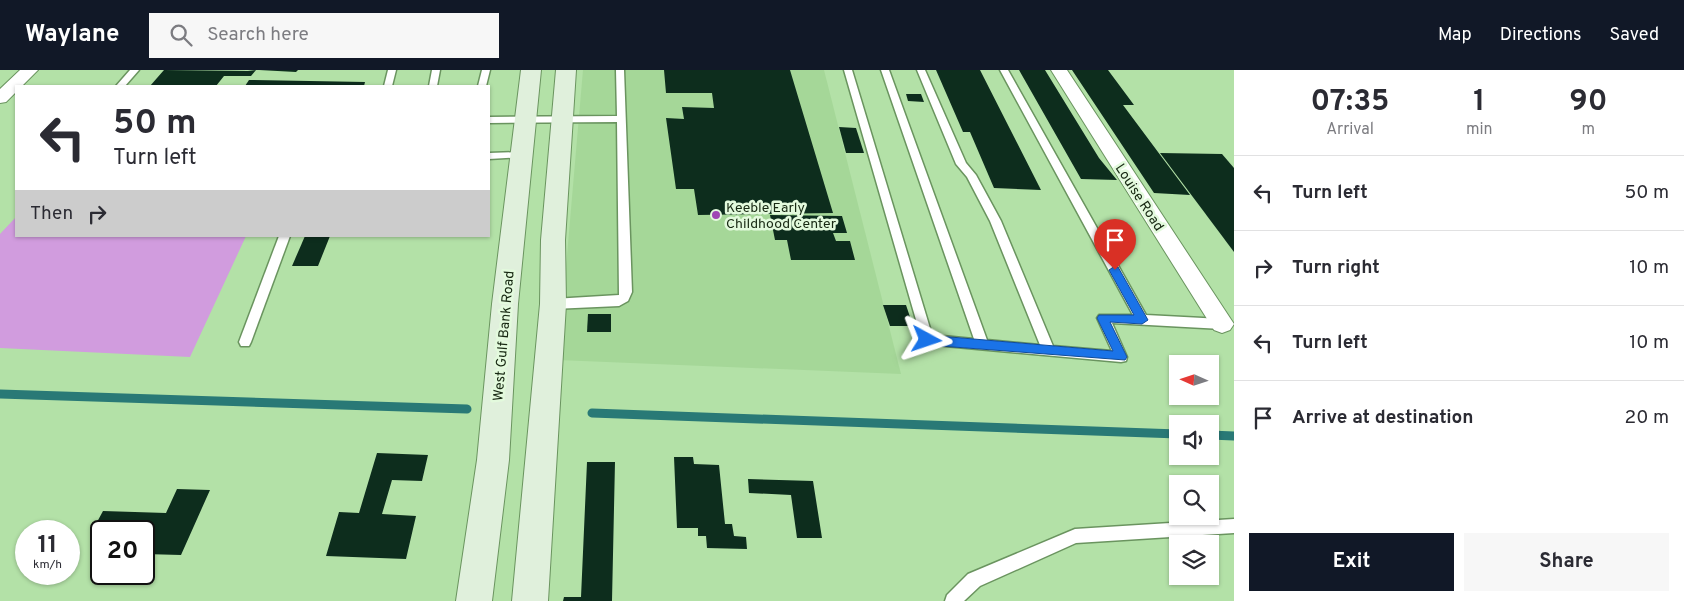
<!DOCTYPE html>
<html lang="en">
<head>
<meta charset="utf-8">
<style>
	:root { --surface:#fff; --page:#f7f7f7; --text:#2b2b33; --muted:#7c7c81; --line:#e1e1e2; --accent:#111827 }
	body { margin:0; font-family:Overpass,sans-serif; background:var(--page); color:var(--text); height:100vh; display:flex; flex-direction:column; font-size:19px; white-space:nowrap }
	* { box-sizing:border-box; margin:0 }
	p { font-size:16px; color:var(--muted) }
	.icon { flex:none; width:28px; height:28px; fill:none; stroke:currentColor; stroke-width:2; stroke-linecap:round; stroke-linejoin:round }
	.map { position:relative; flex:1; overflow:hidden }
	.details { display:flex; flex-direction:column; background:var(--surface); width:450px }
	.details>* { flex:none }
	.banner { position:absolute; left:15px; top:15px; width:475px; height:152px; border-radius:0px; box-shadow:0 1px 4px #0004; background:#fff; color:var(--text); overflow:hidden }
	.needle { width:32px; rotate:273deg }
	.tools { position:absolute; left:1169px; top:285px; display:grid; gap:10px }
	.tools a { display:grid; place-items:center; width:50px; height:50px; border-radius:0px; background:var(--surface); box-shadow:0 1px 4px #0004; font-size:25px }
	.speed { position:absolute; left:15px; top:450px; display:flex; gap:10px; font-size:25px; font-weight:700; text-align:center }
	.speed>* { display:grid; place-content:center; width:65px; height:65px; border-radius:50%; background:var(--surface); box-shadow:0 1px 4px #0004; line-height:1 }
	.speed small { font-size:12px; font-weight:400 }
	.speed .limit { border:2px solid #111; border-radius:8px; background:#fff; color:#111 }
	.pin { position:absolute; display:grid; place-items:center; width:42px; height:42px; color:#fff; margin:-51px -21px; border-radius:50% 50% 50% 0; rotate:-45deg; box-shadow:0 0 5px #0007 }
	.pin .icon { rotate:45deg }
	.me { position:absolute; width:55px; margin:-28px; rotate:95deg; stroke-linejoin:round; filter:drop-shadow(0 0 4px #0008) }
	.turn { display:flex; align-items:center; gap:18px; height:105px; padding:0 15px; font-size:22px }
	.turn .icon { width:65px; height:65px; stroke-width:2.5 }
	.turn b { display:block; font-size:35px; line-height:42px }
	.then { display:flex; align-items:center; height:48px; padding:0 15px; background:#0003; gap:10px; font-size:19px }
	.eta { display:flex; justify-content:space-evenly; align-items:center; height:85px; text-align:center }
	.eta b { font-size:30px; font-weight:700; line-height:35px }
	.primary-button { display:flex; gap:10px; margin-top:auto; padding:10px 15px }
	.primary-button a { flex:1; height:58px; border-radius:0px; background:var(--accent); color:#fff; font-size:20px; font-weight:700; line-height:58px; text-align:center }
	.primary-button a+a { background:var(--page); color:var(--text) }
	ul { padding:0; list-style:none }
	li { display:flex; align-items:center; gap:15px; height:75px; padding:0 15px; border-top:1px solid var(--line) }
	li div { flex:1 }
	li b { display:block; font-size:19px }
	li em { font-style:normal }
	header { display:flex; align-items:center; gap:30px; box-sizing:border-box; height:70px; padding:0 25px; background:var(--accent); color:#fff }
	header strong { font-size:24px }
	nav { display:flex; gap:28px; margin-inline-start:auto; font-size:18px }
	.search { width:350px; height:45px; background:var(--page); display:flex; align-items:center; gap:12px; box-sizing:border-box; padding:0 18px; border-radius:0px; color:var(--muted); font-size:19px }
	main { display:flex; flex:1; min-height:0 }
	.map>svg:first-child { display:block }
	.built { fill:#a5d798 }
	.green { fill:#d19cde }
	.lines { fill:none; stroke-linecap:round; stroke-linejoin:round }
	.stream { stroke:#297976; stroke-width:9 }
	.building { fill:#0d2d1d }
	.lane-casing { stroke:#6a945f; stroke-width:3 }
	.street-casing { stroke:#6a945f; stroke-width:2 }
	.secondary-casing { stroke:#6a945f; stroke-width:2 }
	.lane { fill:#fff; fill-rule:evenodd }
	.street { fill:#fff; fill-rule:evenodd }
	.secondary { fill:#e0f0dc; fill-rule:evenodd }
	.route { fill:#1a73e8; stroke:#114b97 }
	.poi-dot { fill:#9f47b4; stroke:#e3fadd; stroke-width:2 }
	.labels { text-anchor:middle; stroke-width:5; stroke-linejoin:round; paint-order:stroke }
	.street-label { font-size:14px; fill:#172812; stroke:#e3fadd }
	.poi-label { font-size:14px; fill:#172812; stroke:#e3fadd; text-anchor:start }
</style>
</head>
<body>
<header>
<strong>Waylane</strong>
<div class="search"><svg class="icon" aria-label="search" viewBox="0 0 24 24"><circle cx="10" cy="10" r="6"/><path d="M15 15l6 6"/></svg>Search here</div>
<nav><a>Map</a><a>Directions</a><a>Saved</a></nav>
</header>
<main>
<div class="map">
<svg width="1234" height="531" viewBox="0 0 1234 531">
	<rect width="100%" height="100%" fill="#b3e1a7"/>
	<polygon class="built" points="583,0 824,0 901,304 558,290"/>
	<polygon class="green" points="16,147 16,166 246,166 190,287 0,278 0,164"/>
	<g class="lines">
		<g class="stream">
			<polyline points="0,324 467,339"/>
			<polyline points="592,343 1178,364"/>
			<polyline points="1210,365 1234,366"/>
		</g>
	</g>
	<g class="building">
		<polygon points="164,0 248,1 256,0 251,6 224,6 216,16 150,16"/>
		<polygon points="259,0 298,0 296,2"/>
		<polygon points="664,0 790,0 833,143 698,145 694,119 676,119 666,48 684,49 682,37 714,38 712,23 666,23"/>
		<polygon points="936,0 980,0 1041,120 994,118 970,62 963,62"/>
		<polygon points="1019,0 1045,0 1099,88 1117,110 1081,109"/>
		<polygon points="1072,0 1108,0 1134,35 1123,35 1190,125 1154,123"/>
		<polygon points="249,10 365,12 364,16 245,16"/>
		<polygon points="906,24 921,24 924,32 908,31"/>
		<polygon points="839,57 856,58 864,83 846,83"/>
		<polygon points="1160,83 1222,84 1234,98 1234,182"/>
		<polygon points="770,145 842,146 847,163 833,163 836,171 850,171 855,190 791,190 787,170 775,170"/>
		<polygon points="305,166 330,166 318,196 292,196"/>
		<polygon points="883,235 906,235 913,256 890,256"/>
		<polygon points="588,244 611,244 611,262 587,262"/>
		<polygon points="377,383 428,385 422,411 392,410 382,444 416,446 406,489 326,486 339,442 359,443"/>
		<polygon points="674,387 693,387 694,394 719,395 725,454 732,454 734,466 746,467 747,479 707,478 706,466 698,466 698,458 677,458"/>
		<polygon points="587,392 615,392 612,531 563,531 564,527 581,527"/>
		<polygon points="748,409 813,411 822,468 797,468 791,425 749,423"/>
		<polygon points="177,419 210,420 181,485 144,484 144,476 148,467 144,467 144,461 101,461 101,466 90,465 103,441 166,443"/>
	</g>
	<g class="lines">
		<defs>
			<g id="lane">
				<polygon points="130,0 139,0 125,16 116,16"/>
				<polygon points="388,0 396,0 392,16 384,16"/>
				<polygon points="432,0 440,0 437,16 429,16"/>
				<polygon points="482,0 490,0 486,16 478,16"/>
				<polygon points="616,0 624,0 632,222 628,231 619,236 553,239 547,234 553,229 619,225 617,52 489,53 489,47 617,46"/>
				<polygon points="844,0 852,0 932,265 974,269 881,0 889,0 987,270 1040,275 990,151 967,107 956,94 917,0 925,0 966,93 976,105 1001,151 1053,276 1112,281 1097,248 1099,245 1133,245 1000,0 1008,0 1146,245 1222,249 1226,251 1228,254 1226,257 1222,259 1112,253 1127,287 1126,291 1121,292 923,274"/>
				<polygon points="520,82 525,85 524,87 489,89 489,83"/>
				<polygon points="279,166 290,166 251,272 249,276 241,276 239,272"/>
				<polygon points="1234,449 1234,463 1076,473 980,516 964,531 945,531 947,525 968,504 1075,459"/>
			</g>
			<g id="street">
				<polygon points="20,0 38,0 22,16 16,16 16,22 6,32 0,33 0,19"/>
				<polygon points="1051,0 1067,0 1230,248 1234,254 1230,260 1222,263 1214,260"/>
			</g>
			<g id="secondary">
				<polygon points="521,0 541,0 518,234 509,390 492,531 456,531 477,390 492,234"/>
				<polygon points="556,0 576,0 565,170 566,234 548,531 512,531 540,234 541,170"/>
			</g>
		</defs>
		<use href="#lane" class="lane-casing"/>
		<use href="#street" class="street-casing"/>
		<use href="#secondary" class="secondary-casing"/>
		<use href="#lane" class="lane"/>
		<use href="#street" class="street"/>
		<use href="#secondary" class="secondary"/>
	</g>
	<polygon class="route" points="1115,196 1118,197 1148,250 1142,254 1110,252 1127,287 1125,290 927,275 921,270 927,265 1113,281 1097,248 1099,245 1134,245 1109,200"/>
	<circle class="poi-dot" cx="716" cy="145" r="5"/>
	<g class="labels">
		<g class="street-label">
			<text transform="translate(1140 127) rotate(57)" y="5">Louise Road</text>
			<text transform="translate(503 266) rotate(-85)" y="5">West Gulf Bank Road</text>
		</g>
		<g class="poi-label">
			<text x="726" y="142">Keeble Early<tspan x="726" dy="16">Childhood Center</tspan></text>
		</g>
	</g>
</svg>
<div class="tools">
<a><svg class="needle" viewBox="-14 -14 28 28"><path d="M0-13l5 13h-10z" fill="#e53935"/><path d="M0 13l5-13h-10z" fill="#7c7c81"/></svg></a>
<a><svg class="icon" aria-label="sound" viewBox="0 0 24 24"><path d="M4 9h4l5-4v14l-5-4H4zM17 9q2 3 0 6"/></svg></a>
<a><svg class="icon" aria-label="search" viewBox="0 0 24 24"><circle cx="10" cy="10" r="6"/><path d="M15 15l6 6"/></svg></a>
<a><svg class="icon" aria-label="layers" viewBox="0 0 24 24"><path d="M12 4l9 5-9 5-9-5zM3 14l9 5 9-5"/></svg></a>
</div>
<div class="speed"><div>11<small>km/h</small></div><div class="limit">20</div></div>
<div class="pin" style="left:1115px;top:200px;background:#d93025"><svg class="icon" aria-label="arrive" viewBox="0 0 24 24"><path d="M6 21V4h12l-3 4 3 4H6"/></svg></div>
<svg class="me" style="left:927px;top:270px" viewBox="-20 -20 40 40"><path d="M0-17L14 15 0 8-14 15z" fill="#1a73e8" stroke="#fff" stroke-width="4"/></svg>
<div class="banner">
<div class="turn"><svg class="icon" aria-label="left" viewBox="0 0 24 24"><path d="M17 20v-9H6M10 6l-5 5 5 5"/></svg><div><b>50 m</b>Turn left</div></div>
<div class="then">Then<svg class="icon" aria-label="right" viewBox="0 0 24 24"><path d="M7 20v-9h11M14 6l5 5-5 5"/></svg></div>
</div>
</div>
<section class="details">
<div class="eta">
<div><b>07:35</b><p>Arrival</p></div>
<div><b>1</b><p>min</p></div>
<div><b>90</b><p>m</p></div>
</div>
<ul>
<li><svg class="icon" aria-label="left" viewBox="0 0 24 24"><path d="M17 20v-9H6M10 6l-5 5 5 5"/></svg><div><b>Turn left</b></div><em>50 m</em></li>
<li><svg class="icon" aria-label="right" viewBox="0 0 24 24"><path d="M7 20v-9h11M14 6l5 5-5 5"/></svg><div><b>Turn right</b></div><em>10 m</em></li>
<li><svg class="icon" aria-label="left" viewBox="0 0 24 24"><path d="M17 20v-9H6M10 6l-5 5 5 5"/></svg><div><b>Turn left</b></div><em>10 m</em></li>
<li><svg class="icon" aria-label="arrive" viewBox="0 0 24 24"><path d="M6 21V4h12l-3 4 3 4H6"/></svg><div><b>Arrive at destination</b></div><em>20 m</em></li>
</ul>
<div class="primary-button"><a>Exit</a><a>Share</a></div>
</section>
</main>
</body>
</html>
